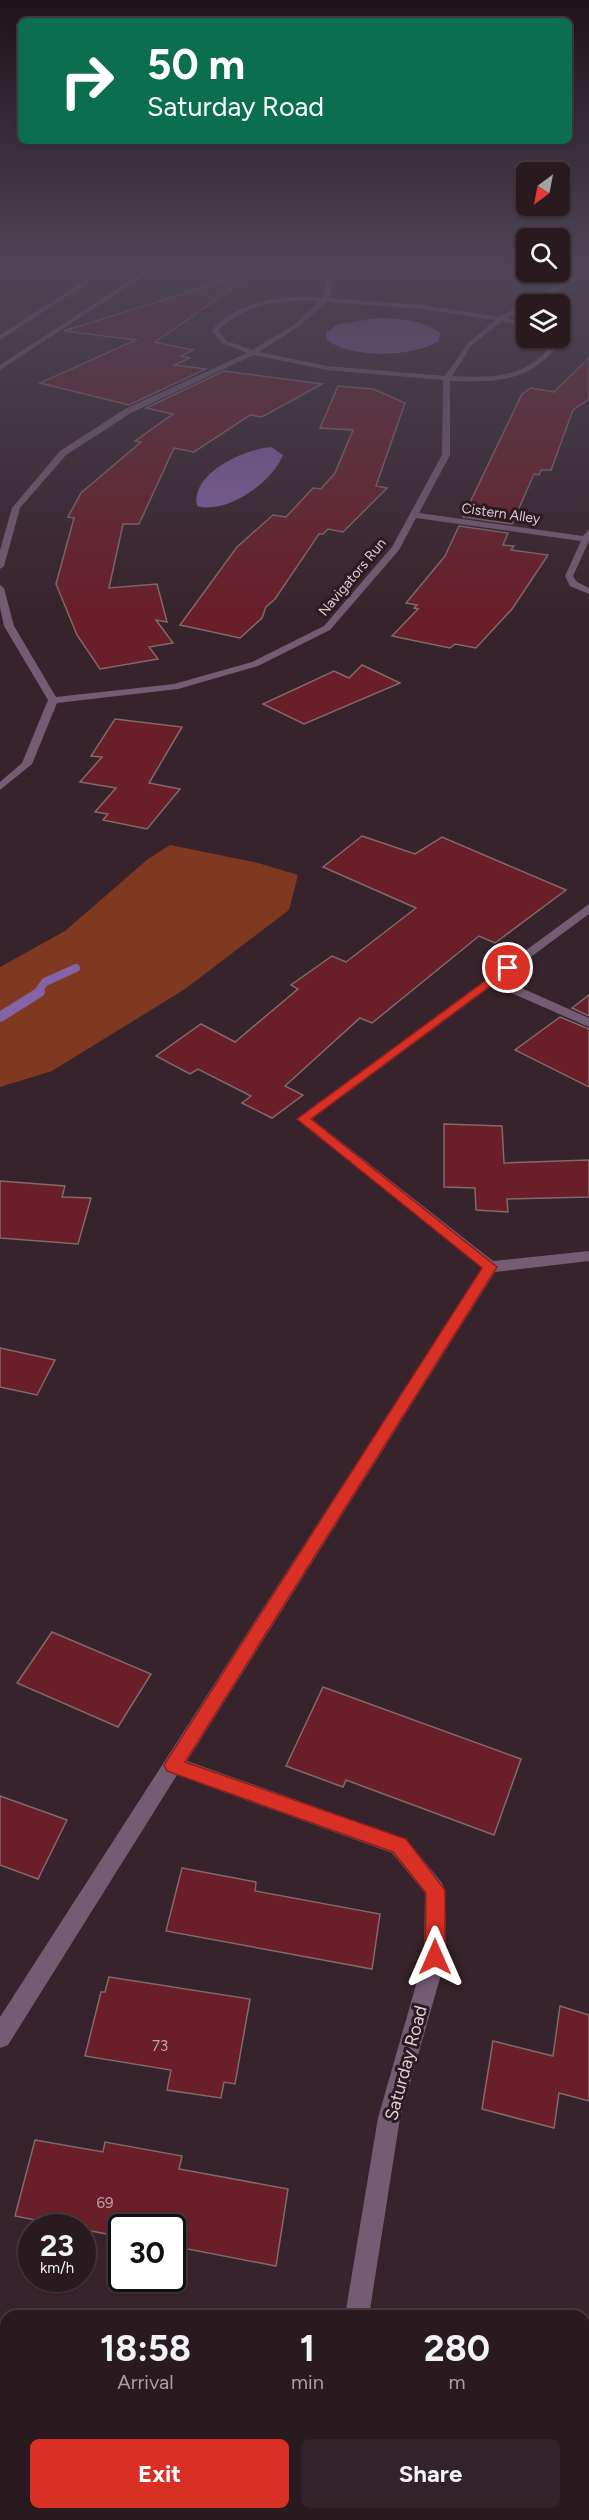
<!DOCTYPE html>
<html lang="en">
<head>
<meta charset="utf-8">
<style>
	:root { --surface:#291a20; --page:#312329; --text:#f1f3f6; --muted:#a5a1a5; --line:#45383e; --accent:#d93025 }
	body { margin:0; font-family:Figtree,sans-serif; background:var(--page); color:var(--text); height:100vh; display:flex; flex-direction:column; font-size:22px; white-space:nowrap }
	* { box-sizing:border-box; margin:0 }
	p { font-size:20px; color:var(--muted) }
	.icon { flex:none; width:33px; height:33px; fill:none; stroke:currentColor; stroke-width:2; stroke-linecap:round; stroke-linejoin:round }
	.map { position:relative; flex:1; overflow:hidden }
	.drawer { position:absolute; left:0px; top:2310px; width:590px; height:210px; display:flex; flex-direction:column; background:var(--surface); border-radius:18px 18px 0 0; box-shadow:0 2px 4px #0004,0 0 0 2px var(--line) }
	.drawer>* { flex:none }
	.guide { position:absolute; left:18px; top:18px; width:554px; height:126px; border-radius:9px; box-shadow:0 2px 4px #0004,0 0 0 2px var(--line); background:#0b6e4f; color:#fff; overflow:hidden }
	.needle { width:39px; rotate:212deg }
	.tools { position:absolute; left:516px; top:162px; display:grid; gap:12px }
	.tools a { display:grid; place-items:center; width:54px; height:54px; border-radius:9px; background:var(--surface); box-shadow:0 2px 4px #0004,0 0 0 2px var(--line); font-size:30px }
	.speed { position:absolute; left:18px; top:2214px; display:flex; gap:12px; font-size:30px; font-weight:700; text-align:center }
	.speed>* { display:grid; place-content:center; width:78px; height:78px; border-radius:50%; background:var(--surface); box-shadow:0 2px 4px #0004,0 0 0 2px var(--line); line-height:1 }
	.speed small { font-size:15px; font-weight:400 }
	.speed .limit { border:3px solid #111; border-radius:9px; background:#fff; color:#111 }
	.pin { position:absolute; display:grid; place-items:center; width:51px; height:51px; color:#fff; margin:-26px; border:3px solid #fff; border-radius:50%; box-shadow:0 2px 6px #0007 }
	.me { position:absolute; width:66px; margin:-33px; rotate:0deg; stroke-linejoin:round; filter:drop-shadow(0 0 4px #0008) }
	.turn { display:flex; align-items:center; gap:21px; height:126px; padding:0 30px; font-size:27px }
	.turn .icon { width:78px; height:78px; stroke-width:2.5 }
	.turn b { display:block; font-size:42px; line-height:51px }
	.eta { display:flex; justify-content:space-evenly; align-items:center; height:102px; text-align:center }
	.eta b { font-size:36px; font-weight:700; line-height:42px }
	.cta { display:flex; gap:12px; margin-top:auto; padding:12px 30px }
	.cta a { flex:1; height:69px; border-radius:9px; background:var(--accent); color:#fff; font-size:24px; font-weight:700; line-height:69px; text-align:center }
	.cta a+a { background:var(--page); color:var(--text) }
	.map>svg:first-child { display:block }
	.green { fill:#803921 }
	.water { fill:#8463a6 }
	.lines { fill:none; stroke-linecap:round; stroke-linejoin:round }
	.stream-far1 { stroke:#8463a6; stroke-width:8 }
	.stream { stroke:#8463a6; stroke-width:10 }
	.building { fill:#691e29; stroke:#82696a; stroke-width:1.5 }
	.minor { fill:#755c73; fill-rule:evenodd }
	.route { fill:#d93025; stroke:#8d1f18; stroke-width:1.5 }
	.labels { text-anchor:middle; stroke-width:6; stroke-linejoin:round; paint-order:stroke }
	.far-street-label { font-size:14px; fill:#dccfd4; stroke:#2c1922 }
	.near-number-label { font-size:15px; fill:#bfa3a9 }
	.near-street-label { font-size:18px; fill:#dccfd4; stroke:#2c1922 }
</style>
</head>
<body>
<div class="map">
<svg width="589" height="2520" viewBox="0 0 589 2520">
	<rect width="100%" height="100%" fill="#37232b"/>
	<polygon class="green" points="170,845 258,863 298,875 289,910 185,989 52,1071 0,1087 0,967 65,931 148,859"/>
	<g class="water">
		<path d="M378 318C399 319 422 319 440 333L439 341C414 357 351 359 327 340L326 333 338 324Z"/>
		<path d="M271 447 283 455C273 482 226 515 197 506 190 473 245 449 271 447Z"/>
	</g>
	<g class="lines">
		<polyline class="stream-far1" points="37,993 45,982 76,968"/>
		<polyline class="stream" points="0,1017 40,992"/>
	</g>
	<g class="building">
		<polygon points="240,276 243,281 155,342 193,350 181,356 190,358 174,365 206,369 129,405 40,383 136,340 64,331"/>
		<polygon points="589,358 589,399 573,410 551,470 541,470 539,475 534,474 512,524 463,517 522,394 531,388 554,392"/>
		<polygon points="224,371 322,384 262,417 250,415 194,452 174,448 139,524 123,524 109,588 157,584 167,622 156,620 173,643 149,647 158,659 100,669 77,635 56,584 74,518 68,517 81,493 141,442 135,441 173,414 146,408"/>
		<polygon points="338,386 373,389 405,403 376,486 387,488 343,532 328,529 323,534 319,534 275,599 266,607 262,618 240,638 180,625 237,547 273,515 286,517 313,488 321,489 335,473 353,430 320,428"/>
		<polygon points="459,526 508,533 503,545 514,546 511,550 548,555 512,609 476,648 455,644 450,648 392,636 418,609 414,608 417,605 406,603 445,556"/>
		<polygon points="362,665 400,683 304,724 263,704 334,671 349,678"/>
		<polygon points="115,719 182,727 149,783 180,789 147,829 103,820 108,814 95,812 116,788 80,782 102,757 91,756"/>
		<polygon points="362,836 415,854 442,837 566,890 495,943 479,936 372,1023 360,1018 285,1086 303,1095 272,1118 242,1103 251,1096 198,1069 190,1074 156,1056 201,1024 235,1042 298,989 291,985 332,956 346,962 416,908 323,867"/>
		<polygon points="589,995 589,1016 572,1008"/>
		<polygon points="560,1017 589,1029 589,1087 515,1050"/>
		<polygon points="444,1124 502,1126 504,1163 589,1160 589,1197 507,1199 508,1212 476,1210 475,1188 444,1187"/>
		<polygon points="0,1181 65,1186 62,1197 91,1198 78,1244 0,1238"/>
		<polygon points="0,1348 55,1360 37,1395 0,1387"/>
		<polygon points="52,1632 151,1674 118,1727 17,1683"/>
		<polygon points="323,1687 521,1759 494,1835 346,1780 343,1787 286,1766"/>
		<polygon points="0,1796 67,1820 38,1879 0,1865"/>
		<polygon points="182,1868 256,1882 255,1891 380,1914 372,1969 166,1931"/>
		<polygon points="109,1977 250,1999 235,2084 224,2082 221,2098 167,2090 171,2070 85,2056 101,1992 105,1992"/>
		<polygon points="560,2006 589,2015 589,2101 559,2093 554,2128 482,2109 493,2041 553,2056"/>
		<polygon points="35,2140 103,2152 105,2142 182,2156 179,2169 288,2189 276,2266 172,2246 172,2228 122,2228 122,2237 15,2216"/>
	</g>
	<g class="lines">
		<g class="minor">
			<polygon points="109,265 115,265 0,340 0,335"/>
			<polygon points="154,265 160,265 0,370 0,365"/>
			<path d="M331 265H337L329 298 422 305 499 317 589 269V273L532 304H526V307L506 318 526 323V327L502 321 471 346 452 376C493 378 523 379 552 345L548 338H554L558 345C529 383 495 382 450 381V455L419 513 583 536 589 529V541L573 576 577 582 589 588V594L570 586 565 576 581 541 416 518 399 550 330 630 258 666 178 689 57 703 32 764 0 790V782L22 763 48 700 4 626 0 607V585L4 588 14 626 56 697 174 684 252 662 324 626 392 547 442 455 443 380 327 370 254 355 131 413 66 455 20 508 4 566 0 569V550L12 508 60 451 125 409 247 353 222 343 211 330C242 299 281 296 322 298ZM320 301 294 325 252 350 227 341 218 330C251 302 277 300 320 301ZM327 302 422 309 495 320 467 344 445 376 327 366 259 352 298 327Z"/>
			<polygon points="589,904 589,914 501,979 589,1018 589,1027 493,985 312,1119 493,1261 589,1251 589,1261 495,1272 187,1761 406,1839 442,1883 445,1890 446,1957 400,2118 369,2316 345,2316 378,2118 424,1957 425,1893 392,1853 177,1775 8,2045 0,2048 0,2017 482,1268 296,1119"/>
			<polygon points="313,2514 339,2514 338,2520 312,2520"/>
		</g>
	</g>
	<linearGradient id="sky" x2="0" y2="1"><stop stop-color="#1e1318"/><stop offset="0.43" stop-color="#4d4555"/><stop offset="1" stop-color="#4d4555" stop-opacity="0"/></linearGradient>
	<rect width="589" height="617" fill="url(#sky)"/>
	<polygon class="route" points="508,964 514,968 512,970 311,1119 497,1267 185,1762 406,1839 445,1890 445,1957 442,1964 435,1967 428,1964 425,1957 426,1893 393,1852 167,1771 164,1765 482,1268 297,1119"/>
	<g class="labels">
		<g class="far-street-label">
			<text transform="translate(501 513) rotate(8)" y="5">Cistern Alley</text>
			<text transform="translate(352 577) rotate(-50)" y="5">Navigators Run</text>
		</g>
		<g class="near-number-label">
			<text x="160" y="2051">73</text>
			<text x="105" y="2208">69</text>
		</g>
		<g class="near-street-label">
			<text transform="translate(406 2063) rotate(-75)" y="6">Saturday Road</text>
		</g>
	</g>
</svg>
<div class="tools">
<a><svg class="needle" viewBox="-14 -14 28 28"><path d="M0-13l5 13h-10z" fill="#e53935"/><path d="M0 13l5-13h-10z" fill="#a5a1a5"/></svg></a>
<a><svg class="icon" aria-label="search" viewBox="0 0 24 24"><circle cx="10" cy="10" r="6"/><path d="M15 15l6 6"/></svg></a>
<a><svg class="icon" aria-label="layers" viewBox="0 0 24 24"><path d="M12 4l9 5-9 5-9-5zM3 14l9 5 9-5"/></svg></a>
</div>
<div class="speed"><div>23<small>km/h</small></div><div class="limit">30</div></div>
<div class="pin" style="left:508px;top:968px;background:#d93025"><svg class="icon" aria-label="arrive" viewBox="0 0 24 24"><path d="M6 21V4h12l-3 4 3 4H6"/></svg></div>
<svg class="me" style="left:435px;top:1957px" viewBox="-20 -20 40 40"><path d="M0-17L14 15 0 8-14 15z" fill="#d93025" stroke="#fff" stroke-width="4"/></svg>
<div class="guide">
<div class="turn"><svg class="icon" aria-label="right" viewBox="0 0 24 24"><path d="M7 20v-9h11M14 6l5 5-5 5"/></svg><div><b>50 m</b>Saturday Road</div></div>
</div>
<section class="drawer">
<div class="eta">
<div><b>18:58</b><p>Arrival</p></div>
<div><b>1</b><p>min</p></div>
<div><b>280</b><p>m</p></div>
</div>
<div class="cta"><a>Exit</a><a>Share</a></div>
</section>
</div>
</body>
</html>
